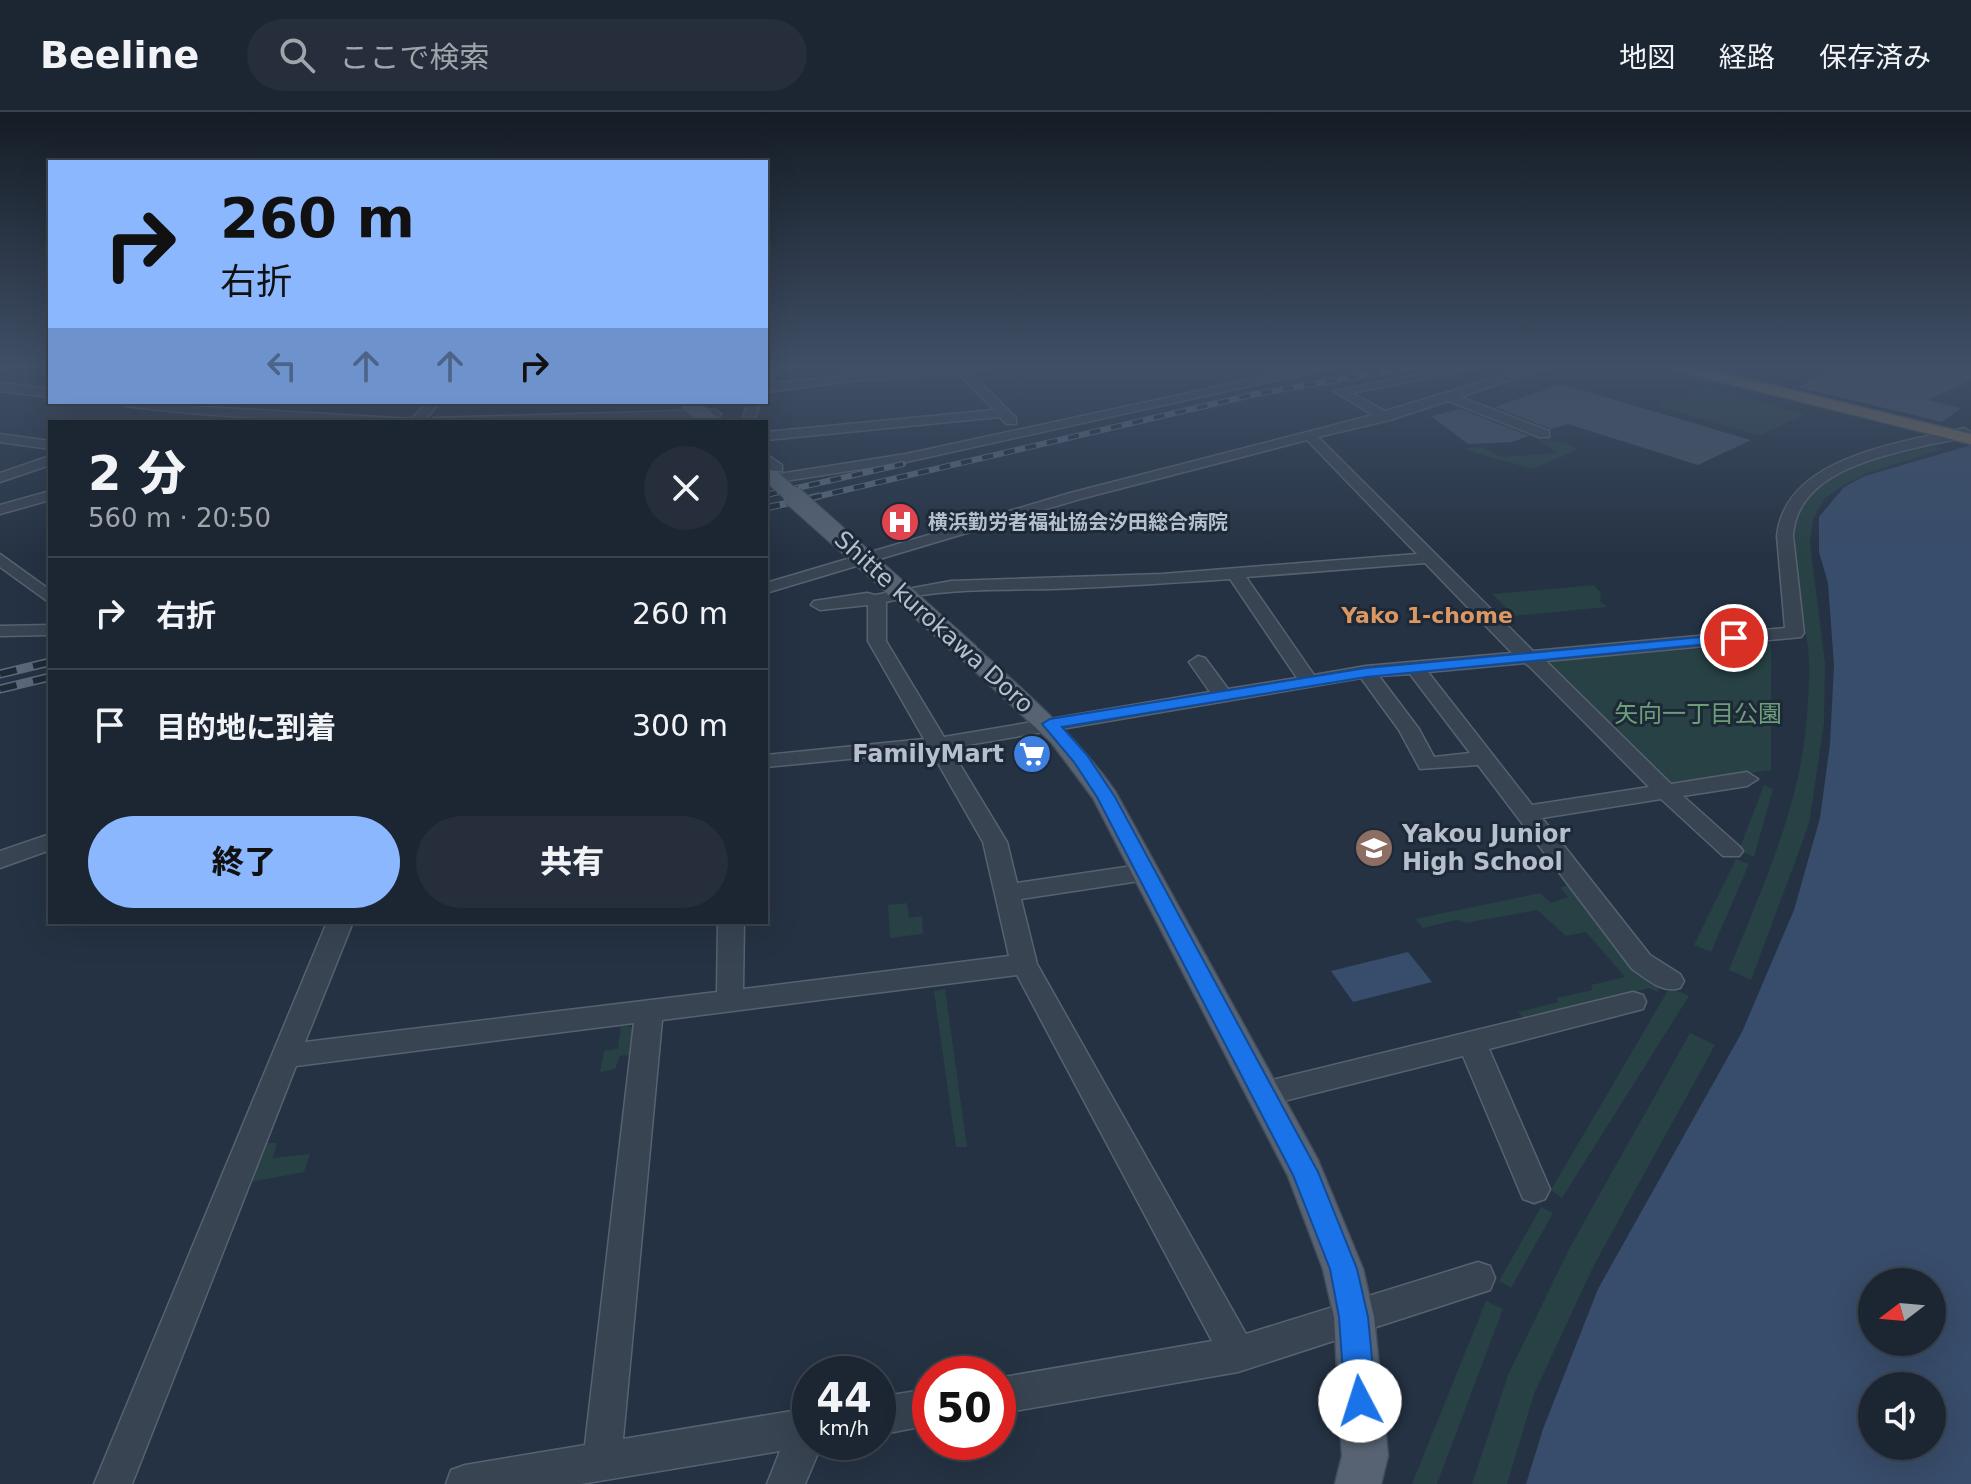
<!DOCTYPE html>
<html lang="ja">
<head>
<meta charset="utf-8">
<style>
	:root { --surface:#1c2632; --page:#252e3a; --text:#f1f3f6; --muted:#a0a5ac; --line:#3a434d; --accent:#8ab7fe }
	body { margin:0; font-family:"DejaVu Sans","Noto Sans JP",sans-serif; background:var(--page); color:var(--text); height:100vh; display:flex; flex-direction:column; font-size:30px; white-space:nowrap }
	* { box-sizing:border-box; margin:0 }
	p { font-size:26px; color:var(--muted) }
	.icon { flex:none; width:44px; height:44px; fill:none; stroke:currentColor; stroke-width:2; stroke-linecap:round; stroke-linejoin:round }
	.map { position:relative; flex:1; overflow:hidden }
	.details { position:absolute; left:48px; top:308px; width:720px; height:504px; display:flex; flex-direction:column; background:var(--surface); border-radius:0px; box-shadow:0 8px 32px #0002,0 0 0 2px var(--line) }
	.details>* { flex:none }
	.hud { position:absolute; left:48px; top:48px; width:720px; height:244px; border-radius:0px; box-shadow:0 8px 32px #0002,0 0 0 2px var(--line); background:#8ab7fe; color:#111; overflow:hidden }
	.needle { width:52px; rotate:254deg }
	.tools { position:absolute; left:1858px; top:1156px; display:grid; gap:16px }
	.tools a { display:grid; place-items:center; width:88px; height:88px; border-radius:50%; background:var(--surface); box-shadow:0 8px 32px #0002,0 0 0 2px var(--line); font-size:40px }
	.speed { position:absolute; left:792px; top:1244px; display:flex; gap:16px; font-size:40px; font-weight:700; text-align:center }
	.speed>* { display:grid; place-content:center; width:104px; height:104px; border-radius:50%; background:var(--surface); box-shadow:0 8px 32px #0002,0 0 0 2px var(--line); line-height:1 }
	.speed small { font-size:20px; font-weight:400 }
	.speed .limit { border:12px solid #d22; background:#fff; color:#111 }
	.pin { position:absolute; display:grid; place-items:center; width:68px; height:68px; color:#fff; margin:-34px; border:4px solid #fff; border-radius:50%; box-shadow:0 2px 8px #0007 }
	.me { position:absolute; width:88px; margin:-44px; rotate:355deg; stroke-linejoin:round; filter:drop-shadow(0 0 6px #0008) }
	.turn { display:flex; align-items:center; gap:28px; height:168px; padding:0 40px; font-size:36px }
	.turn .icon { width:104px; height:104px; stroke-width:2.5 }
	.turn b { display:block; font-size:56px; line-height:68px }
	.lanes { display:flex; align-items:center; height:76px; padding:0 40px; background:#0003; justify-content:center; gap:40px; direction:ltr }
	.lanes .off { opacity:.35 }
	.round { display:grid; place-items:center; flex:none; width:84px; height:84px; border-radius:42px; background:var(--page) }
	.head { display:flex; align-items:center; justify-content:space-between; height:136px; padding:0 40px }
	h1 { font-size:48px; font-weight:800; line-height:60px }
	.action { display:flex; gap:16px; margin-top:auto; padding:16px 40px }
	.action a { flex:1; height:92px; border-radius:48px; background:var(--accent); color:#111; font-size:32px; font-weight:800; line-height:92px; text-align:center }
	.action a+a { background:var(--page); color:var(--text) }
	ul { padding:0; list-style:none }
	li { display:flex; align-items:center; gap:24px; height:112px; padding:0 40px; border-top:2px solid var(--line) }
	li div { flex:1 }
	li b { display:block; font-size:30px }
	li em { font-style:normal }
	header { display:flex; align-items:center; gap:48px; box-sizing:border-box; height:112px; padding:0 40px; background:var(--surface); border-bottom:2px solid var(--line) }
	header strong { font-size:38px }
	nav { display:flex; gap:44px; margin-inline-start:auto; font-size:28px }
	.search { width:560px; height:72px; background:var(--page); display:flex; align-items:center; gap:20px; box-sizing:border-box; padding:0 28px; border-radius:44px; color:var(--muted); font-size:30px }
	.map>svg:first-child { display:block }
	.green { fill:#274144 }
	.water { fill:#384d6b; fill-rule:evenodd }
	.building { fill:#445265 }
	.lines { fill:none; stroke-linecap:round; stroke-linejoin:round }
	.minor-casing { stroke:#576270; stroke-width:3 }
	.major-casing { stroke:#434d5c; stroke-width:3 }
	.highway-casing { stroke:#444f5d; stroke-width:3 }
	.minor { fill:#394453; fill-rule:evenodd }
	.major { fill:#576373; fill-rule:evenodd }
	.highway { fill:#796b56; fill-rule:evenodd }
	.rail-far2-casing { stroke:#5b687a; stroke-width:6 }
	.rail-far1-casing { stroke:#5b687a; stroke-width:7 }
	.rail-casing { stroke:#5b687a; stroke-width:9 }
	.rail-far2 { stroke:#1e2938; stroke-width:4; stroke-dasharray:11; stroke-linecap:butt }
	.rail-far1 { stroke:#1e2938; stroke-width:5; stroke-dasharray:14; stroke-linecap:butt }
	.rail { stroke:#1e2938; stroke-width:6; stroke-dasharray:17; stroke-linecap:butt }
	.major-bridge-far1-casing { stroke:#434d5c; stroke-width:17; stroke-linecap:butt }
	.major-bridge-casing { stroke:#434d5c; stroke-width:22; stroke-linecap:butt }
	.major-bridge-far1 { stroke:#576373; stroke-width:15 }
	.major-bridge { stroke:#576373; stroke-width:20 }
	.route { fill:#1a73e8; stroke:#114b97; stroke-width:2 }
	.labels { text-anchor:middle; stroke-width:6; stroke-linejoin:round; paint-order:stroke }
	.far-poi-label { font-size:20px; font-weight:bold; fill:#b6bfcd; stroke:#1e2938; text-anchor:start }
	.far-neighbourhood-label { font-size:22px; font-weight:bold; fill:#dc9762; stroke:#1e2938 }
	.street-label { font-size:24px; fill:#b6bfcd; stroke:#1e2938 }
	.park-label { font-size:24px; fill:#6c9f78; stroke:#1e2938 }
	.poi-label { font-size:24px; font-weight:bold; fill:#b6bfcd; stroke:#1e2938; text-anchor:end }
</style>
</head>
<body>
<header>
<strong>Beeline</strong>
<div class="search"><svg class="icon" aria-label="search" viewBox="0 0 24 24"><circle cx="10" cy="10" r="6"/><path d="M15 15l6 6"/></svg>ここで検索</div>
<nav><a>地図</a><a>経路</a><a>保存済み</a></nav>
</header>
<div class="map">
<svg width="1971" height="1372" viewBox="0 0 1971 1372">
	<rect width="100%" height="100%" fill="#253243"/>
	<g class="green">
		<polygon points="1706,275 1805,302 1759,324 1658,294"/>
		<path d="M1535 326C1548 329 1566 329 1577 338L1532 357 1463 337 1481 335 1501 345 1558 341Z"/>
		<path d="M1933 334 1944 337 1870 360 1844 373 1824 387 1813 407 1810 431 1825 551 1824 611 1809 712 1751 868 1729 858C1762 775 1801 693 1807 603 1808 585 1810 566 1809 548 1808 509 1784 438 1797 404 1817 355 1889 345 1933 334Z"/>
		<polygon points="1594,473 1601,481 1600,489 1607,495 1514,504 1492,482"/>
		<polygon points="1771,531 1771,658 1672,672 1547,549"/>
		<polygon points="1764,673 1773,677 1754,745 1739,738"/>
		<polygon points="1736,747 1749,752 1711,840 1694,833"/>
		<polygon points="1572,771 1659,870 1658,880 1649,876 1526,909 1518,900 1558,890 1557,886 1592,878 1591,873 1625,865 1586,820 1566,824 1537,798 1466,811 1457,808 1423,816 1415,807 1540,781 1551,791 1568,785 1560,776"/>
		<polygon points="907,791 909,806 922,804 923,822 890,826 888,793"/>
		<polygon points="1670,875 1689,884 1562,1086 1551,1078"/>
		<polygon points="945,877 967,1035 956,1035 934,879"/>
		<polygon points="621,914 638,915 633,943 620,944 615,957 600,960 604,939 618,937"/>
		<polygon points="1690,921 1715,933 1594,1153 1534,1282 1507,1372 1472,1372 1508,1263 1569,1137"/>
		<polygon points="266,1031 277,1031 273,1046 310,1042 304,1060 251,1070"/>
		<polygon points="1541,1095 1553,1101 1511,1176 1499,1169"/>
		<polygon points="1486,1189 1503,1197 1437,1372 1412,1372"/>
	</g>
	<g class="water">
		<path d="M1971 333V1372H1526L1543 1317 1598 1177 1742 920 1794 798 1820 706 1830 632 1834 553 1828 471 1819 440V405L1844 375 1865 364ZM1872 1170H1932V1230H1872ZM1872 1274H1932V1334H1872Z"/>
		<polygon points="1408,840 1432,870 1353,890 1331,859"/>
	</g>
	<g class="building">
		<polygon points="1833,255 1946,255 1971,261 1971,268 1928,288 1961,296 1942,310 1798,275"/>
		<polygon points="1561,272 1751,328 1698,353 1568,312 1551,317 1495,295"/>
		<polygon points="1460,297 1529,324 1512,330 1468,332 1431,304"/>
	</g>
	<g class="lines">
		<defs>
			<g id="minor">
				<polygon points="773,255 786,255 766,272 766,262"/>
				<polygon points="937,255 993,255 970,260 1016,306 1016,312 1006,312 1000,305 766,328 766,320 994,298 958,261 851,269 766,280 766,272"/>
				<polygon points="1309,255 1335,255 906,350 766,372 766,364 906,342"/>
				<path d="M1455 255H1482L1352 281 1385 299 1531 255H1549L1460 285 1549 319V325H1539L1448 289 1390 308 1318 325 1533 539 1785 516 1777 424C1785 344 1902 331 1964 316L1971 320C1959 329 1938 330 1923 334 1873 346 1797 362 1793 424L1804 521 1801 525 1546 549 1671 672 1747 660 1758 667 1747 674 1683 684 1739 734 1743 739 1739 744H1723L1661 687 1542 706 1650 843 1680 862 1684 869 1680 876C1662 882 1647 867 1632 857L1478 653 1420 657 1399 618 1361 566 950 636 1007 730 1017 771 1146 752 1154 754 1158 760 1154 766 1146 768 1021 787 1037 852 1246 1222 1478 1150 1490 1154 1495 1166 1490 1178 1238 1260 998 1302V1266L1212 1229 1017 863 662 908 623 1327 810 1296V1330H819L818 1341 805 1372H767L780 1339 581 1372H446L451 1358 465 1353 585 1333 634 911 296 954 132 1372H94L327 810H353L305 930 717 880 718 810H744L743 877 1009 844 983 730 931 639 766 655V643L924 627 868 529V493L820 498 811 493 814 489 867 481 875 483 951 469 1162 462 1417 442 1307 328 1080 387 766 481V471L1070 381 1373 303 1334 279ZM1425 451 1512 541 1366 554 1314 563 1246 465ZM1230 467 1297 566 1228 577 1205 546 1198 544 1189 550 1210 580 944 625 886 529V490C940 476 995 478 1051 477 1111 475 1171 471 1230 467ZM1525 551 1530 555 1649 675 1532 693 1428 560ZM1410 562 1470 641 1434 645 1419 617 1379 564Z"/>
				<polygon points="0,271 50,277 50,285 0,279"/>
				<path d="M120 290 412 307 427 290H440L423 310C323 310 225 307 126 294Z"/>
				<polygon points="749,290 761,290 753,310 741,310"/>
				<polygon points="715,298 721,302 719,305 568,310 428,310 434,306"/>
				<polygon points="0,322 50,329 50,337 0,330"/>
				<polygon points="766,342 782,353 782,359 772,359 766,353"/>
				<polygon points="50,344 50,353 0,370 0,361"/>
				<polygon points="50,379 50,388 0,402 0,393"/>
				<polygon points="0,442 50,478 50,491 0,455"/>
				<polygon points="50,513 50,523 0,524 0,514"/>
				<polygon points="50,722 50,738 0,756 0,739"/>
				<polygon points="1633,880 1643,883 1646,890 1643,897 1489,937 1550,1077 1545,1087 1534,1091 1523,1087 1463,944 1264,994 1254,991 1249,982 1254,973 1264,970"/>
				<polygon points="930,1277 930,1313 878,1323 878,1285"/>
			</g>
			<path id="major" d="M970 535 978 537C1028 582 1076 624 1115 679L1318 1048 1363 1157 1374 1205 1388 1344 1381 1372H1335L1342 1344 1334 1205 1323 1157 1288 1064 1093 686 1051 630 962 547 959 542Z"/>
			<polygon id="highway" points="1671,255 1699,255 1971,322 1971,332 1673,258"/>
		</defs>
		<use href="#minor" class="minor-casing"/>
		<use href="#major" class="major-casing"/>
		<use href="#highway" class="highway-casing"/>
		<use href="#minor" class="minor"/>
		<use href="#major" class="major"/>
		<use href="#highway" class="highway"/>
		<defs>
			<g id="rail-far2">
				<polyline points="0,256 3,255"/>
				<polyline points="766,383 903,352"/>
				<polyline points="811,386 1256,282 1412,255"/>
			</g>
			<g id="rail-far1">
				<polyline points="766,396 819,384"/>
				<polyline points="47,551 50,550"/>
			</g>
			<g id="rail">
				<polyline points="0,562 50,550"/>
				<polyline points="0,577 50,565"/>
			</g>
		</defs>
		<use href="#rail-far2" class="rail-far2-casing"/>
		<use href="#rail-far1" class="rail-far1-casing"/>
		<use href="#rail" class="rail-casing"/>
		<use href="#rail-far2" class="rail-far2"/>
		<use href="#rail-far1" class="rail-far1"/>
		<use href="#rail" class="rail"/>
		<defs>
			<g id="major-bridge-far1">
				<polyline points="687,290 710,310"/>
				<polyline points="773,366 795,386"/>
			</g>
			<polyline id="major-bridge" points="793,384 970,542"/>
		</defs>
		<use href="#major-bridge-far1" class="major-bridge-far1-casing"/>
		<use href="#major-bridge" class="major-bridge-casing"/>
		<use href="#major-bridge-far1" class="major-bridge-far1"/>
		<use href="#major-bridge" class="major-bridge"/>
	</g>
	<linearGradient id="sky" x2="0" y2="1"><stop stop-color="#141c25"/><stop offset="0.57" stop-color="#404f66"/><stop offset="1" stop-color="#404f66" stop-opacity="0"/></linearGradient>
	<rect width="1971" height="447" fill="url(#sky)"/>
	<polygon class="route" points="1734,522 1741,526 1739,529 1366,565 1062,615 1087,643 1115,685 1318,1060 1357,1157 1368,1205 1376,1289 1371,1300 1360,1304 1350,1300 1345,1289 1339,1205 1330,1157 1293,1063 1097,685 1074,650 1042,612 1050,607 1366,556"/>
	<defs>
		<symbol id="hospital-disc" viewBox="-11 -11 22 22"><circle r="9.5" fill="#e0444e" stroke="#1e2938"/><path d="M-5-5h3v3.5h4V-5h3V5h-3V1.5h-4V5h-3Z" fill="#fff"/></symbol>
		<symbol id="supermarket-disc" viewBox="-11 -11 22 22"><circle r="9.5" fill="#3f7fe0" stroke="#1e2938"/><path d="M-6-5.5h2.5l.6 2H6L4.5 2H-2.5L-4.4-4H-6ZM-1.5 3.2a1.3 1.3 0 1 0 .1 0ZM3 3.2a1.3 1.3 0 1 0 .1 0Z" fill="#fff"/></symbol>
		<symbol id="school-disc" viewBox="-11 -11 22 22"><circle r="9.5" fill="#8d6e63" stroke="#1e2938"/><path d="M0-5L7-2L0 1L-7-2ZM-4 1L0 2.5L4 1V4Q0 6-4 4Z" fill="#fff"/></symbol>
	</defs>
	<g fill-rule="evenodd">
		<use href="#hospital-disc" x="878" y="388" width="44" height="44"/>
		<use href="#supermarket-disc" x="1010" y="620" width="44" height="44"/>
		<use href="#school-disc" x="1352" y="714" width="44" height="44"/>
	</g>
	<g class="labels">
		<g class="far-poi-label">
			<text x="928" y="417">横浜勤労者福祉協会汐田総合病院</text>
		</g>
		<g class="far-neighbourhood-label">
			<text x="1427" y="511">Yako 1-chome</text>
		</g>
		<g class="street-label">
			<text transform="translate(934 510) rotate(42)" y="8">Shitte kurokawa Doro</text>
		</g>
		<g class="park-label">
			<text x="1698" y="610">矢向一丁目公園</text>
		</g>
		<g class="poi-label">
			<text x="1004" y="650">FamilyMart</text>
			<text x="1402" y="730" text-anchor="start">Yakou Junior<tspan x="1402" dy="28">High School</tspan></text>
		</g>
	</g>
</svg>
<div class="tools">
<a><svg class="needle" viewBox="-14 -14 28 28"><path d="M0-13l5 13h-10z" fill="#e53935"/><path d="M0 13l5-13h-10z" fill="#a0a5ac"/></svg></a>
<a><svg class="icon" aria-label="sound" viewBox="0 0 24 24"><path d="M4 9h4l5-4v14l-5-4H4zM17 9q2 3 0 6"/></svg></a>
</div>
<div class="speed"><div>44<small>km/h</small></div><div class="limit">50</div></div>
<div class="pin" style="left:1734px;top:526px;background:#d93025"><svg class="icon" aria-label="arrive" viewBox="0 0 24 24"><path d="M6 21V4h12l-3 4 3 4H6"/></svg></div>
<svg class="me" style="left:1360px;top:1289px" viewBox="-20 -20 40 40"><circle r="19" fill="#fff"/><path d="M0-13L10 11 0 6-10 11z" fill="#1a73e8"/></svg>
<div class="hud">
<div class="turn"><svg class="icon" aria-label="right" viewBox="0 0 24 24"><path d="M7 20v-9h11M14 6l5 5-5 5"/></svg><div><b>260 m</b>右折</div></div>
<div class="lanes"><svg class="icon off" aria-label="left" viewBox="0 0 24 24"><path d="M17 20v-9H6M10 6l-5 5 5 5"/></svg><svg class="icon off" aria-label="ahead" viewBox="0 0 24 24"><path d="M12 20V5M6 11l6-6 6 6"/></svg><svg class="icon off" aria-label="ahead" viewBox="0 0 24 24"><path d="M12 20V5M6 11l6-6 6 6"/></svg><svg class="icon" aria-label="right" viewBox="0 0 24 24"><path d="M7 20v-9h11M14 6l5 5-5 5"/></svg></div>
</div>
<section class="details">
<div class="head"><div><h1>2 分</h1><p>560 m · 20:50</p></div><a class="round"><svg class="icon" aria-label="close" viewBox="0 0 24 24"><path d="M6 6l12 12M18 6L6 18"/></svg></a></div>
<ul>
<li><svg class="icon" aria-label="right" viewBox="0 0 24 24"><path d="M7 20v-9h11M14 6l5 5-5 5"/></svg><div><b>右折</b></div><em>260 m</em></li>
<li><svg class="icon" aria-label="arrive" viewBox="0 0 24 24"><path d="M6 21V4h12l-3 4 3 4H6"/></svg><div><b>目的地に到着</b></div><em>300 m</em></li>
</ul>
<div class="action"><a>終了</a><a>共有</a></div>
</section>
</div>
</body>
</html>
